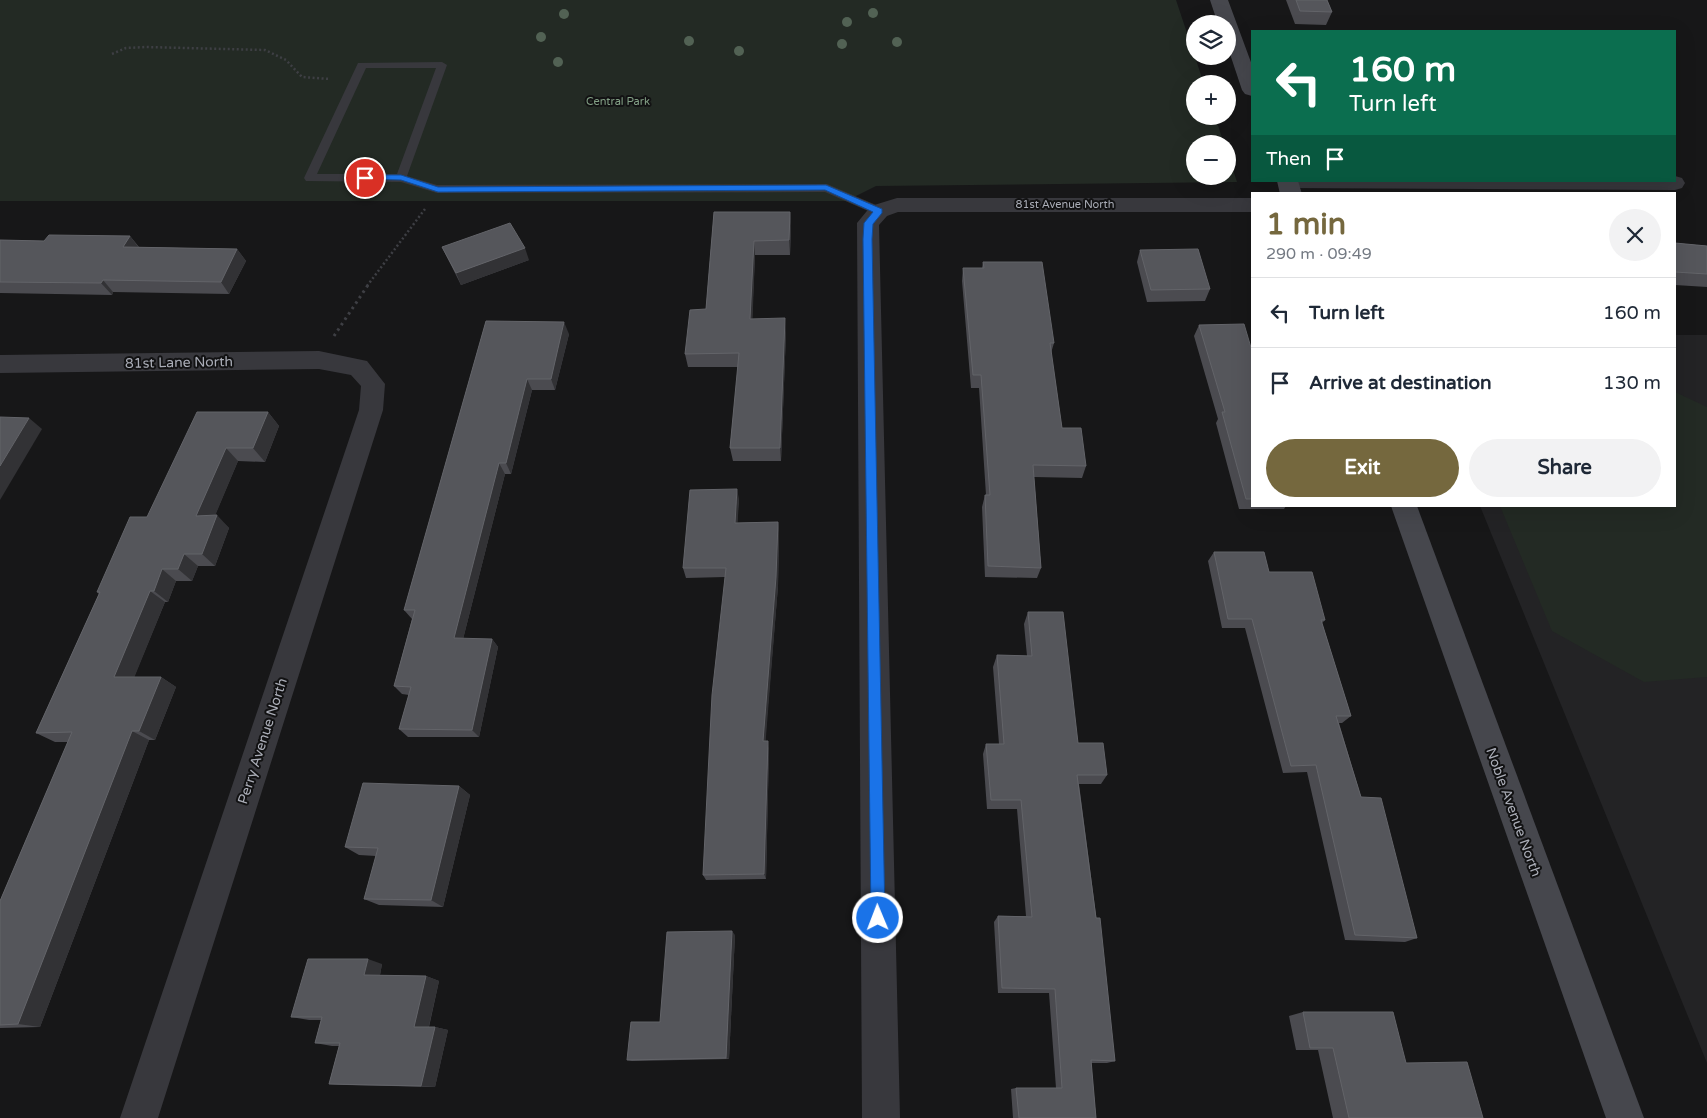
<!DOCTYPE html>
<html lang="en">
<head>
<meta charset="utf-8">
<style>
	:root { --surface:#fff; --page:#f2f2f3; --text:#1f2937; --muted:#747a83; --line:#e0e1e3; --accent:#75683e }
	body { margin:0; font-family:"Varela Round",sans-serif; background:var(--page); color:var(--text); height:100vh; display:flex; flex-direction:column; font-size:19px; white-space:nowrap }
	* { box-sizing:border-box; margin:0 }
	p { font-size:16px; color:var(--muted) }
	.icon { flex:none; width:28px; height:28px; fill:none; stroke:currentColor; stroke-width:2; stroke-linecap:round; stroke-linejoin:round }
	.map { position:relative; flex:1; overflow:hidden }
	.side { position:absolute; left:1251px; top:192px; width:425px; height:315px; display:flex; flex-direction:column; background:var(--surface); border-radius:0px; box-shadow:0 5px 20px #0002 }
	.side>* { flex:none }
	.hud { position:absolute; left:1251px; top:30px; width:425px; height:152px; border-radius:0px; box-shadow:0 5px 20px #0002; background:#0b6e4f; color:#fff; overflow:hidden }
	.fabs { position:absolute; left:1186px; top:15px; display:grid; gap:10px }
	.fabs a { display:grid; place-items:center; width:50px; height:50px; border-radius:50%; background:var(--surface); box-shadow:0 5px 20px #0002; font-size:25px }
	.pin { position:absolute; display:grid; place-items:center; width:42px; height:42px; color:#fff; margin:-21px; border:2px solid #fff; border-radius:50%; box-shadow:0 1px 5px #0007 }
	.me { position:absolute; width:55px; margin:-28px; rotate:359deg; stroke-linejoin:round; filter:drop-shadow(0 0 4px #0008) }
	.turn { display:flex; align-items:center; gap:18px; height:105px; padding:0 15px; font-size:22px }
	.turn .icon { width:65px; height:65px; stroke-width:2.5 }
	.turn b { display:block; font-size:35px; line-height:42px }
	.then { display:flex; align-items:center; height:48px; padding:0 15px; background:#0003; gap:10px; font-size:19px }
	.round { display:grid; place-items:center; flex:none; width:52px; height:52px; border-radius:26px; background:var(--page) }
	.summary { display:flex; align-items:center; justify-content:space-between; height:85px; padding:0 15px }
	h1 { font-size:30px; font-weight:800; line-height:38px; color:var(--accent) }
	.primary-button { display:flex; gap:10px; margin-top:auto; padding:10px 15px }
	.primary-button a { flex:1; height:58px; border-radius:30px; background:var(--accent); color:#fff; font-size:20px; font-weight:800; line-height:58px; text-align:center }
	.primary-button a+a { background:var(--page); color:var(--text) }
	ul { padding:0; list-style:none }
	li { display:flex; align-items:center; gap:15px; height:70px; padding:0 15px; border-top:1px solid var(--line) }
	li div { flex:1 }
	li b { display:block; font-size:19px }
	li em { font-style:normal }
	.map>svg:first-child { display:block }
	.built { fill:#232325 }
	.green { fill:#232a24 }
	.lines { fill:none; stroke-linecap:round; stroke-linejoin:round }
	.path-far1 { stroke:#3e3f44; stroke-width:2.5; stroke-dasharray:2 2.5; stroke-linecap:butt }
	.path { stroke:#3e3f44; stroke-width:3; stroke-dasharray:2.5 4; stroke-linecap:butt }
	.lane { fill:#38383d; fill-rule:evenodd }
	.street { fill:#38383d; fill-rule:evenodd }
	.secondary { fill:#46474d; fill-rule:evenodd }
	.tree { fill:#526254 }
	.wall { fill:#4b4b50 }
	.shaded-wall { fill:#323235 }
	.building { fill:#55565b; stroke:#636469 }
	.route { fill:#1a73e8; stroke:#114b97 }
	.labels { text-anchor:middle; stroke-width:4; stroke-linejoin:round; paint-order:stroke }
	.far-park-label { font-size:11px; fill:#83a086; stroke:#121213 }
	.far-street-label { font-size:11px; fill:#aaadb7; stroke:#121213 }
	.street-label { font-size:14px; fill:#aaadb7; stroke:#121213 }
</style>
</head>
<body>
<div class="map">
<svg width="1707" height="1118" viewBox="0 0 1707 1118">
	<rect width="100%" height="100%" fill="#171718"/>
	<polygon class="built" points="1675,335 1707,335 1707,1063 1480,506 1675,506"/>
	<g class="green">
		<polygon points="0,0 1176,0 1204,84 1195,84 1195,116 1215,116 1224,144 1195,144 1195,176 1228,176 1228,154 1237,182 876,186 846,201 0,201"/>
		<polygon points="1675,392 1707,407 1707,677 1644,682 1552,631 1500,506 1675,506"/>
	</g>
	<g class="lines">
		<g class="path-far1">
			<polyline points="112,54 126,48 146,47 265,50 286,60 302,77 330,79"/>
			<polyline points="367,286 425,209"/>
		</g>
		<polyline class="path" points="334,336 368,285"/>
		<path class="lane" d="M442 62 447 65 407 176 437 185 827 184 883 208 885 211 879 215 875 214 825 192 437 193 401 182 306 181 304 178 358 63ZM366 68H436L397 174H317Z"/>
		<g class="street">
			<polygon points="1675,176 1682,178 1685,183 1682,188 1675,190 1287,188 1280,186 1277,181 1675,181"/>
			<polygon points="897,198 1252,198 1252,212 898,212 887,216 879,225 900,1118 862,1118 857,223 871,206"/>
			<polygon points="319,351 367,361 385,384 383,410 158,1118 120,1118 359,410 361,386 351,375 319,369 0,373 0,355"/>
		</g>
		<g class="secondary">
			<polygon points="1210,0 1228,0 1252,65 1252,96 1245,94 1242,90 1228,48 1228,24 1218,24"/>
			<polygon points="1277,181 1298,181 1302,194 1280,194"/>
			<polygon points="1391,506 1417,506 1644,1118 1606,1118"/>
		</g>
	</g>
	<g class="tree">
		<circle cx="873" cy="13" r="5"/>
		<circle cx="564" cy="14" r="5"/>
		<circle cx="847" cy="22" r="5"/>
		<circle cx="541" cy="37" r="5"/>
		<circle cx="689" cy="41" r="5"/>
		<circle cx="897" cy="42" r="5"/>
		<circle cx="842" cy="44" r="5"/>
		<circle cx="739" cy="51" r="5"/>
		<circle cx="558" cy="62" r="5"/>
	</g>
	<g class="wall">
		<polygon points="1286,0 1327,0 1332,12 1326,25 1295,24"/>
		<polygon points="714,212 790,212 791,226 790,255 755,255 752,319 786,332 781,461 733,461 730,448 738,367 688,367 685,354 706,309"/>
		<polygon points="130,236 139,247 237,249 246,261 229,294 113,292 112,295 0,293 0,240 44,241"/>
		<polygon points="1675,243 1707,246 1707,287 1675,285"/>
		<polygon points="442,247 529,260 461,285"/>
		<polygon points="1140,250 1210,289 1205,301 1147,302 1137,262"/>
		<polygon points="983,262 1054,343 1051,353 1062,428 1086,466 1082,478 1034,477 1041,568 1037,578 985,577 982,507 985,495 986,495 979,388 971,388 962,281 963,268 982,268"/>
		<polygon points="486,321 569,334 555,390 532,390 511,474 505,474 463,639 492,639 498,647 479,737 408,737 399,729 409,695 402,694 394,686 412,619 404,610"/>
		<polygon points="1199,325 1252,351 1252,506 1286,506 1284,509 1239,509 1216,423 1218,419 1194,336"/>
		<polygon points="268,412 279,426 265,462 238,461 215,515 229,528 215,566 198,566 192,581 176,581 168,602 165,602 134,677 161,677 176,687 155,740 149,740 40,1027 0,1028 0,901 68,742 55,742 36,733 99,594 97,592 147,517"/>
		<polygon points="739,499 737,523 778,522 779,532 778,586 765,741 769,749 766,879 706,880 703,875 725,577 686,578 683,568"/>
		<polygon points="1214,552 1269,572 1325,620 1322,623 1351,716 1342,723 1339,723 1361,797 1417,938 1405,942 1345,940 1307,772 1283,773 1245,628 1222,628 1208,561"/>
		<polygon points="1028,612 1078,743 1107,775 1101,784 1079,784 1115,1061 1107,1063 1091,1063 1096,1118 1013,1118 1011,1089 1016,1088 1056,1088 1049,993 998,993 994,922 998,916 1026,916 1017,809 987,809 983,754 986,744 999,744 993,667 997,655 1027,656 1024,624"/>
		<polygon points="459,786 470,795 443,907 379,905 364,899 376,856 359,855 345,847"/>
		<polygon points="735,935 729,1059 632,1061 627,1060"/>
		<polygon points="382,964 380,975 426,976 439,981 429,1027 435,1027 448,1030 435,1087 346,1085 329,1084 339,1046 332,1046 315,1043 321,1020 309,1020 291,1017"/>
		<polygon points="1303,1012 1406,1063 1483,1118 1333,1118 1318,1050 1296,1050 1289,1016"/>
	</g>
	<g class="shaded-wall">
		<polygon points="790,212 791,226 790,255 789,240"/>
		<polygon points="130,236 139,248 123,247"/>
		<polygon points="754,241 755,255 752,333 750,319"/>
		<polygon points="525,248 529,260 461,285 456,273"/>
		<polygon points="237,249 246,261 229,294 221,282"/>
		<polygon points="103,280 113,292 112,295 101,283"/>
		<polygon points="785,318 786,332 781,461 780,448"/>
		<polygon points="564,322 569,334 555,390 551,379"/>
		<polygon points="527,379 532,390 511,474 506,463"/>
		<polygon points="268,412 279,426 265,462 253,448"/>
		<polygon points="29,418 42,429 0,500 0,466"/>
		<polygon points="226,448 238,461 210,528 196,516"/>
		<polygon points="499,463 505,474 461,647 454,638"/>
		<polygon points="737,489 739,499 737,533 735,523"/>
		<polygon points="217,515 229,528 215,566 202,554"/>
		<polygon points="778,522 779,532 778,586 765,749 763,741"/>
		<polygon points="184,554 198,566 192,581 178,569"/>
		<polygon points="162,569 176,581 168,602 154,591"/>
		<polygon points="150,591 165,602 130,688 114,677"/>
		<polygon points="492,639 498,647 479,737 472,730"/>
		<polygon points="161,677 176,687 155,740 139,731"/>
		<polygon points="132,731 149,740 40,1027 18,1024"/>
		<polygon points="768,741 769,749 766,879 764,874"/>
		<polygon points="459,786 470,795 443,907 431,900"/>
		<polygon points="732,931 735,935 729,1059 726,1058"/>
		<polygon points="368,959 382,964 379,980 364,975"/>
		<polygon points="426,976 439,981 428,1030 414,1027"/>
		<polygon points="435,1027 448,1030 435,1087 421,1086"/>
	</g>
	<g class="building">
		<polygon points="1296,0 1327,0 1332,12 1300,11"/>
		<polygon points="714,212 790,212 789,240 754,241 750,319 785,318 780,448 730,448 739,353 685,354 690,310 706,309"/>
		<polygon points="510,223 525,248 456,273 442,247"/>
		<polygon points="49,235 130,236 123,247 237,249 221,282 103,280 101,283 0,282 0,240 44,241"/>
		<polygon points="1675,243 1707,246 1707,274 1675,272"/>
		<polygon points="1198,249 1210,289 1151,290 1140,250"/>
		<polygon points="983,262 1042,262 1054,343 1050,343 1062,428 1081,428 1086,466 1033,465 1041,568 988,566 985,495 990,495 981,375 973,375 963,268 984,268"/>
		<polygon points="486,321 564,322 551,379 527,379 506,463 499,463 454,638 492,639 472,730 399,729 411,687 394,686 415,610 404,610"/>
		<polygon points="1244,324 1252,351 1252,499 1246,499 1222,412 1225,412 1199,325"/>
		<polygon points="197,412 268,412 253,448 226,448 196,516 217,515 202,554 184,554 178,569 162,569 154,591 150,591 114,677 161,677 139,731 132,731 18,1024 0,1025 0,901 72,732 36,733 100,592 97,592 130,517 147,517"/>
		<polygon points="0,417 29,418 0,466"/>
		<polygon points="737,489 735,523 778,522 776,577 763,741 768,741 764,874 703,875 712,695 726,568 683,568 690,490"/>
		<polygon points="1214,552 1264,552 1269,572 1312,572 1325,620 1321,620 1351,716 1336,716 1361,797 1381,798 1417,938 1355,935 1316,765 1291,766 1252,619 1228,619"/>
		<polygon points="1028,612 1063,612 1078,743 1103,743 1107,775 1077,775 1096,918 1100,918 1115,1061 1091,1060 1096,1118 1019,1118 1016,1088 1062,1088 1055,989 1002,988 998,916 1032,917 1021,800 991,800 986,744 1004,744 997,655 1032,656"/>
		<polygon points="363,783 459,786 431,900 364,899 378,848 345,847"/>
		<polygon points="732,931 726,1058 627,1060 631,1022 660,1022 667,932"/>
		<polygon points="308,959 368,959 364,975 426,976 414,1027 435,1027 421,1086 329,1084 340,1043 315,1043 322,1017 291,1017"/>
		<polygon points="1303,1012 1393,1012 1406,1063 1467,1062 1483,1118 1349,1118 1333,1048 1310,1048"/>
	</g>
	<polygon class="route" points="365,175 401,175 438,187 826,185 882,209 882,213 873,224 872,239 885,918 883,923 878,925 873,923 871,918 863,239 864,223 873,212 825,190 438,192 401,180 362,179 362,176"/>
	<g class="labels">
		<g class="far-park-label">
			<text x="618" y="105">Central Park</text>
		</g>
		<g class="far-street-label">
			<text x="1065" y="208">81st Avenue North</text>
		</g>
		<g class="street-label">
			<text transform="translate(179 362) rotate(-1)" y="5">81st Lane North</text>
			<text transform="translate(262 741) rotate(-72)" y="5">Perry Avenue North</text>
			<text transform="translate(1514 812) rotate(70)" y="5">Noble Avenue North</text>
		</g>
	</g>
</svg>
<div class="fabs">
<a><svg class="icon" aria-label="layers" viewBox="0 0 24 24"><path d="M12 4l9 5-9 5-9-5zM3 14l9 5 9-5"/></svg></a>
<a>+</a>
<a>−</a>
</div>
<div class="pin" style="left:365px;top:178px;background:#d93025"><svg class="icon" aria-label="arrive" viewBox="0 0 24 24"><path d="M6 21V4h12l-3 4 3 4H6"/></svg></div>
<svg class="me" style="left:878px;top:918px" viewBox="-20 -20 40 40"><circle r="17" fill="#1a73e8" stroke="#fff" stroke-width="3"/><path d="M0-11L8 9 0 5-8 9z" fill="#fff"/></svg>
<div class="hud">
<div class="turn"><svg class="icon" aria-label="left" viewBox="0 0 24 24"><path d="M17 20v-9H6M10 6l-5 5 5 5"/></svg><div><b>160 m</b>Turn left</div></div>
<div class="then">Then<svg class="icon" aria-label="arrive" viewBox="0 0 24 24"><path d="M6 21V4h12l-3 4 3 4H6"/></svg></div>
</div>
<section class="side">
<div class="summary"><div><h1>1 min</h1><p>290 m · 09:49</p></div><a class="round"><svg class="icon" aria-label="close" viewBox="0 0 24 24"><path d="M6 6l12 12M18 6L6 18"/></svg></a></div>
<ul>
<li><svg class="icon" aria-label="left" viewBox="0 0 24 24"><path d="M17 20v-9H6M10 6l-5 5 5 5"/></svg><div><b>Turn left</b></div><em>160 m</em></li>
<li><svg class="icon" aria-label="arrive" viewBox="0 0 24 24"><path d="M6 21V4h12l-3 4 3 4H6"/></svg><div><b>Arrive at destination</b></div><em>130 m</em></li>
</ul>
<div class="primary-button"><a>Exit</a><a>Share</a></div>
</section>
</div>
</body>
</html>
